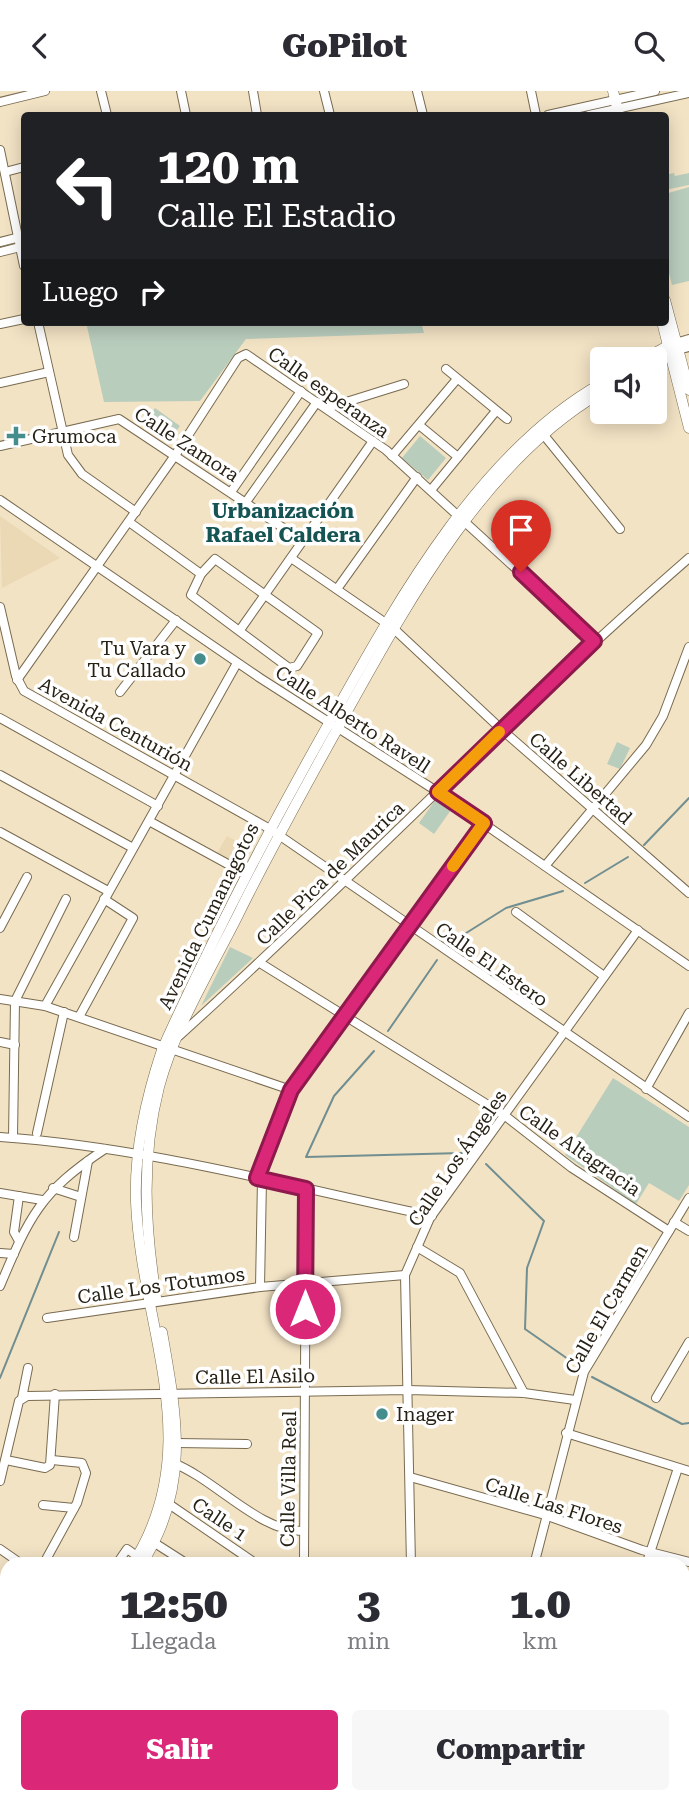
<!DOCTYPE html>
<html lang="es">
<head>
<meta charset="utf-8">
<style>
	:root { --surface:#fff; --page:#f7f7f7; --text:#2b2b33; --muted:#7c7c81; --accent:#db2777 }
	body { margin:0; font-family:"Roboto Serif",serif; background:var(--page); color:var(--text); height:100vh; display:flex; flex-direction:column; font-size:26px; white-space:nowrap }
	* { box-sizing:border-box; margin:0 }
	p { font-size:23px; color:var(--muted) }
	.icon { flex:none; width:38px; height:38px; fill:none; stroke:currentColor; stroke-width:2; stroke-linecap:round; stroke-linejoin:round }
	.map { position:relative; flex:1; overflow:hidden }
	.side { position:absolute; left:0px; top:1466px; width:690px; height:247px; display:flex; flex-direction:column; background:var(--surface); border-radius:21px 21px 0 0; box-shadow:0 4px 18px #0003 }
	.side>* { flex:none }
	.guide { position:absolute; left:21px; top:21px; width:648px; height:214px; border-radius:7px; box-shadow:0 4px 18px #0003; background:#202124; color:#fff; overflow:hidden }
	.tools { position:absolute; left:590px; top:256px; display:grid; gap:14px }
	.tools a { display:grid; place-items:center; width:77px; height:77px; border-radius:7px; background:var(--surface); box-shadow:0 4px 18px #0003; font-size:35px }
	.pin { position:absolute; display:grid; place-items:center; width:60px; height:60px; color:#fff; margin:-72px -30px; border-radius:50% 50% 50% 0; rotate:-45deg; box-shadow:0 0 7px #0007 }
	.pin .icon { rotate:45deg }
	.me { position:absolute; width:77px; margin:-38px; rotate:0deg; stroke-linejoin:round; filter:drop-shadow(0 0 5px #0008) }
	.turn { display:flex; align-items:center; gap:24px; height:147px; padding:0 21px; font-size:32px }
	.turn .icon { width:91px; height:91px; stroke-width:2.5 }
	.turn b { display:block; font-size:49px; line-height:60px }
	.then { display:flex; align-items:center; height:66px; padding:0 21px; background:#0003; gap:14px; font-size:26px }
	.eta { display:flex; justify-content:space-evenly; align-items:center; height:119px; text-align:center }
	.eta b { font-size:42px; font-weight:800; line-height:49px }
	.cta { display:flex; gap:14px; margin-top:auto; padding:14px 21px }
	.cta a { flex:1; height:80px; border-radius:7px; background:var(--accent); color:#fff; font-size:28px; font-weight:800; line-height:80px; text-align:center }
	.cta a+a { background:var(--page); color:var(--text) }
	header { display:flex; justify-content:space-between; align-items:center; height:91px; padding:0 21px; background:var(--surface); font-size:32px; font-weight:800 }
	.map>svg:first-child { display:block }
	.built { fill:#ebd8b4 }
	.green { fill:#b9cdbd }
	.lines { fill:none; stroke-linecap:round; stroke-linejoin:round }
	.stream { stroke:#718e90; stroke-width:2 }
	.minor-casing { stroke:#796b50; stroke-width:10 }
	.tertiary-casing { stroke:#796b50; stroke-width:11 }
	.minor { stroke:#fff; stroke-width:8 }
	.tertiary { stroke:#fff; stroke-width:10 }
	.route-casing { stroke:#8e194d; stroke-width:18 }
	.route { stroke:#db2777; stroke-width:12 }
	.slow { stroke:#f59e0b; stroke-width:12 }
	.poi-dot { fill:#458d8d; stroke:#fff; stroke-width:2.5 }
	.labels { text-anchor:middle; stroke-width:7; stroke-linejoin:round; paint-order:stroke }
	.street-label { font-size:19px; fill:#282216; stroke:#fff }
	.poi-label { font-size:19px; fill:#282216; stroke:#fff; text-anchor:start }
	.neighbourhood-label { font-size:21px; font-weight:bold; fill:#165353; stroke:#fff }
</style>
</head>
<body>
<header><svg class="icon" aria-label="back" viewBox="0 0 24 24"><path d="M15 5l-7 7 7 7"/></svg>GoPilot<svg class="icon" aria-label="search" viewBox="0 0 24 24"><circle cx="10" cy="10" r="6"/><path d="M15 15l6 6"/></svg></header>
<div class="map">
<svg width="689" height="1713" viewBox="0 0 689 1713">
	<rect width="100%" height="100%" fill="#f3e3c5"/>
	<g class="built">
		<polygon points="0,425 60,467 2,497"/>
		<polygon points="227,745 251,758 241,775 217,762"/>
	</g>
	<g class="green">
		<polygon points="674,82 675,85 689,82 689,94 665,99 665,84"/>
		<polygon points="689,96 689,190 672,194 665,166 665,103"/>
		<polygon points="86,231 421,231 424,242 246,248 200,310 104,311"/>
		<polygon points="155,317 180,335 168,351 144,333"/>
		<polygon points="420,345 446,367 428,389 402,367"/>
		<polygon points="617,651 630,657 620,678 607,673"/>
		<polygon points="436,708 451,719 434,743 419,732"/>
		<polygon points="230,856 253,867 201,915"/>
		<polygon points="613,987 689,1036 689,1094 679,1110 649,1092 636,1113 565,1064"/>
	</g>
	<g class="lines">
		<g class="stream">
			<polyline points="644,754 689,707"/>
			<polyline points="585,792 628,766"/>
			<polyline points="447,854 506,817 563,800"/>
			<polyline points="388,940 437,869"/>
			<polyline points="374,960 334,1005 306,1066 462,1062"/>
			<polyline points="486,1073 544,1130 527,1177 525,1238 578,1275"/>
			<polyline points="592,1286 682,1333 689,1332"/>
			<polyline points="0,1287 59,1141"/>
		</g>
		<defs>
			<g id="minor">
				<polyline points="101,0 107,24"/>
				<polyline points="181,0 186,24"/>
				<polyline points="253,0 257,24"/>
				<polyline points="324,0 330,24"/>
				<polyline points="417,0 423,24"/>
				<polyline points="531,0 536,24"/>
				<polyline points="0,11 45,0"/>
				<polyline points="548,24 655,0"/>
				<polyline points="589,24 689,2"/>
				<polyline points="0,59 24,175"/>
				<polyline points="5,81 24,76"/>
				<polyline points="0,151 24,145"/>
				<polyline points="0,161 24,155"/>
				<polyline points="38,231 68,364 82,383 136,421"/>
				<polyline points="0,233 24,228"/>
				<polyline points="675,252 689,248"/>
				<polyline points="677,259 689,256"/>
				<polyline points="446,278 507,328"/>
				<polyline points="0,292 49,281"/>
				<polyline points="327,317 404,293"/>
				<polyline points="419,334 458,366"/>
				<polyline points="543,343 620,438"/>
				<polyline points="0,355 119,328 303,450"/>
				<polyline points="392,365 457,288"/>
				<polyline points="431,399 496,320"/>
				<polyline points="231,401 301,300"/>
				<polyline points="0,409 260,587 438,701 689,875"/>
				<polyline points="246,411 317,311"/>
				<polyline points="129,431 201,483"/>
				<polyline points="291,467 393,537 501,638 689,802"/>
				<polygon points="215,468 318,542 297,575 289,577 191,504 201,483"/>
				<polyline points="337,498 417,386"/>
				<polyline points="0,516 16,585 24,600 270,738 689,1026"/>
				<polyline points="240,539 373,350"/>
				<polyline points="17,589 176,363 238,267 246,263 386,359 594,549"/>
				<polyline points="120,601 176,529"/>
				<polyline points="0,627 158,715"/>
				<polyline points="0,684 133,757"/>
				<polyline points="149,730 246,783"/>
				<polyline points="0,741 108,800"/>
				<polyline points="545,775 646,654 663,625 689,556"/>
				<polyline points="516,821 604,885"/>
				<polyline points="0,837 27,786"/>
				<polyline points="260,872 504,1024 572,1077 669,1140"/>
				<polyline points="0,908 45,915 291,999"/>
				<polyline points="45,915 237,572"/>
				<polyline points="79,926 133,827 104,808"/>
				<path d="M179 945C352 789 513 620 689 467"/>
				<polyline points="0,951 15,954"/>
				<polyline points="646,998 689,922"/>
				<polyline points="37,1042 64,921"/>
				<path d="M0 1046C146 1056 289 1095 432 1125"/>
				<polyline points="13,1047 15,910 66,808"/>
				<polyline points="257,1087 291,999 484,732"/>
				<polyline points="53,1097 81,1106"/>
				<polyline points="0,1102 42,1109"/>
				<polyline points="19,1105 14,1141 19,1150"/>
				<polyline points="674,1131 689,1140"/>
				<polyline points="74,1146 88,1070"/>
				<polyline points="417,1156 460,1182 524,1302"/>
				<polyline points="0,1162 14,1163"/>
				<path d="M0 1195C29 1126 40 1101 105 1058"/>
				<polyline points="260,1196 262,1088"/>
				<polyline points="47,1227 260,1196 405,1184"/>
				<polyline points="22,1307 28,1277"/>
				<polyline points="656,1307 689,1251"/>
				<polyline points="566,1342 689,1380"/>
				<polyline points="177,1352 247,1353"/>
				<polyline points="6,1369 45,1377 50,1374 55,1303"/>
				<path d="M173 1372C215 1388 260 1442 304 1440"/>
				<polyline points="410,1386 545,1424 642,1459 689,1471"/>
				<polyline points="0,1390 19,1310 27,1305 408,1299 524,1302 575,1309"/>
				<polyline points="166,1411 258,1474"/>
				<polyline points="43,1414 74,1417"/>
				<polyline points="150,1449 189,1474"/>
				<polyline points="0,1458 23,1474"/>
				<polyline points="304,1468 306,1098"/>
				<polyline points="43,1474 77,1412 86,1382 82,1372 52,1369"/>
				<polyline points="116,1474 127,1458 137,1465"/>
				<polyline points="411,1474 405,1184 430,1127 638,839"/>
				<polyline points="534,1474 584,1281 689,1107"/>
				<polyline points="646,1474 678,1377"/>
				<polyline points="682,1552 689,1554"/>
				<polyline points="0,1556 7,1531"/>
				<polyline points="0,1575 7,1577"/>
				<polyline points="682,1632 689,1634"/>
				<polyline points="0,1641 7,1645"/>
				<polyline points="156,1706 166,1713"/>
				<polyline points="518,1706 528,1713"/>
				<polyline points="609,1706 619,1713"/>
				<polyline points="297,1713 302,1706"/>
				<polyline points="492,1713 497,1706"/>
				<polyline points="588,1713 592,1706"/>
				<polyline points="639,1713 647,1710 659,1713"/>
			</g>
			<g id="tertiary">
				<polyline points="613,0 619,24"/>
				<polyline points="665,209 689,299"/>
				<polyline points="662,231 689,337"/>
				<polyline points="644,268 671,253"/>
				<polyline points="654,271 676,259"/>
				<path d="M156 1206C145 1135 141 1067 159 996 175 936 210 880 238 824 270 759 305 696 340 633 405 516 483 370 602 301"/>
				<path d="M132 1474C209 1354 141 1238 136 1111 134 1059 146 1007 162 959 212 848 268 740 328 634 396 513 478 362 602 292"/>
				<path d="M141 1474C191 1397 177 1326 162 1241"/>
				<polyline points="0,1667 7,1657"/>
				<polyline points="0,1684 7,1674"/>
			</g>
		</defs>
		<use href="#minor" class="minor-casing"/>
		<use href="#tertiary" class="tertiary-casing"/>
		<use href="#minor" class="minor"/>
		<use href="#tertiary" class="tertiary"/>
	</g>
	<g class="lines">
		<defs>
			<polyline id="route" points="305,1218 306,1098 257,1087 291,999 484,732 438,701 594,550 521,481"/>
		</defs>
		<use href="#route" class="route-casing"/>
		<use href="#route" class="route"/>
		<polyline class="slow" points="453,775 484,732 438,701 499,641"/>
	</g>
	<g class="poi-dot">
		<path d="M12.5 334.5h7v7h7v7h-7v7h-7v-7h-7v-7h7z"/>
		<circle cx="200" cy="568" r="7"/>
		<circle cx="382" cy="1323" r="7"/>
	</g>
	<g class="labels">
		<g class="street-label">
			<text transform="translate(329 301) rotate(35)" y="7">Calle esperanza</text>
			<text transform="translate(187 353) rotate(33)" y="7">Calle Zamora</text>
			<text transform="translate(353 628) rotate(33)" y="7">Calle Alberto Ravell</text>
			<text transform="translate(116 633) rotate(29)" y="7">Avenida Centurión</text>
			<text transform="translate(581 687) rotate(41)" y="7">Calle Libertad</text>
			<text transform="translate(330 782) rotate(-44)" y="7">Calle Pica de Maurica</text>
			<text transform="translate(208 825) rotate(-64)" y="7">Avenida Cumanagotos</text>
			<text transform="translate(492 873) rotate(35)" y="7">Calle El Estero</text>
			<text transform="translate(580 1059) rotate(35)" y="7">Calle Altagracia</text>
			<text transform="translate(457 1067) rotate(-56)" y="7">Calle Los Ángeles</text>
			<text transform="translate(161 1194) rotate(-8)" y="7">Calle Los Totumos</text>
			<text transform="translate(606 1218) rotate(-60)" y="7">Calle El Carmen</text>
			<text transform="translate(255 1285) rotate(-1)" y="7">Calle El Asilo</text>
			<text transform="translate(288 1388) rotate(-89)" y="7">Calle Villa Real</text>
			<text transform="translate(554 1414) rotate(18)" y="7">Calle Las Flores</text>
			<text transform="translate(220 1428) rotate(34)" y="7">Calle 1</text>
		</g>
		<g class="poi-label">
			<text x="32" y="352">Grumoca</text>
			<text x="186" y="564" text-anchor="end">Tu Vara y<tspan x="186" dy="22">Tu Callado</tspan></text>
			<text x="396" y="1330">Inager</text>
		</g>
		<g class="neighbourhood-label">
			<text x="283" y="427">Urbanización<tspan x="283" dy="24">Rafael Caldera</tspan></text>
		</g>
	</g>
</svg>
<div class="tools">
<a><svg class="icon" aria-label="sound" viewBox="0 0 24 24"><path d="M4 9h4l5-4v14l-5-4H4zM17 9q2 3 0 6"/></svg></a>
</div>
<div class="pin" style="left:521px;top:481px;background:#d93025"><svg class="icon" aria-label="arrive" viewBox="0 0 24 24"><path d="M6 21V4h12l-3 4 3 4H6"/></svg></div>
<svg class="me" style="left:305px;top:1218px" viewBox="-20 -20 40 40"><circle r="17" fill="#db2777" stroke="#fff" stroke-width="3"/><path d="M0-11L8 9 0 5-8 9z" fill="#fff"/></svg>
<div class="guide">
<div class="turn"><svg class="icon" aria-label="left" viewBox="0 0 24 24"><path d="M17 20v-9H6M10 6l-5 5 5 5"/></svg><div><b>120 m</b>Calle El Estadio</div></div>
<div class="then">Luego<svg class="icon" aria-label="right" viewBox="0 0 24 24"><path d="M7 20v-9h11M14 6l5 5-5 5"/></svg></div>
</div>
<section class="side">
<div class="eta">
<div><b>12:50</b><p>Llegada</p></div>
<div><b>3</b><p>min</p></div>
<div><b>1.0</b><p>km</p></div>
</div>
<div class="cta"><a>Salir</a><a>Compartir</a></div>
</section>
</div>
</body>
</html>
